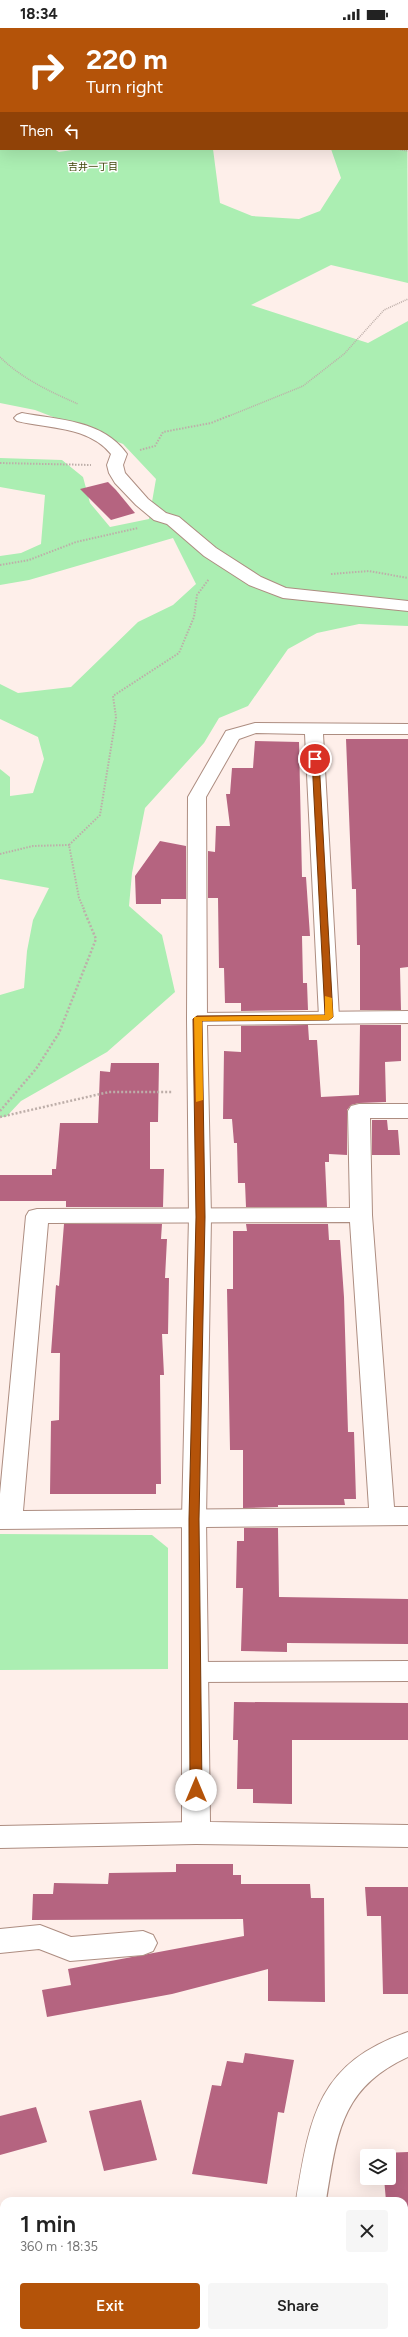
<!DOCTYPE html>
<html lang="en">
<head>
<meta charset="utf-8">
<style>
	:root { --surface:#fff; --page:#f6f6f6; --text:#222; --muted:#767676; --accent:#b45309 }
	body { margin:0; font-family:Figtree,"Noto Sans JP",sans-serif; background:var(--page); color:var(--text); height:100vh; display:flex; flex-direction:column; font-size:15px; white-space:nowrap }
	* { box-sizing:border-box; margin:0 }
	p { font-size:13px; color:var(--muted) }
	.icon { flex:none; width:22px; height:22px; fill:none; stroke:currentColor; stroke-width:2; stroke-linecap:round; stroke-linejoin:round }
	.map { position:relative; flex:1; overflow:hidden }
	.side { position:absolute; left:0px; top:2169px; width:408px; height:140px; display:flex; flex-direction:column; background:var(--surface); border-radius:12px 12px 0 0; box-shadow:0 4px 16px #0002 }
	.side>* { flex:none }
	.top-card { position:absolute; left:0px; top:0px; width:408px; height:122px; box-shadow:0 4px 16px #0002; background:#b45309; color:#fff; overflow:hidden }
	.controls { position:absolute; left:360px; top:2121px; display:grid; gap:8px }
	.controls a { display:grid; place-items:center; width:36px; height:36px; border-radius:4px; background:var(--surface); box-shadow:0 4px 16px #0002; font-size:20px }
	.pin { position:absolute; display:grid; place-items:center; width:34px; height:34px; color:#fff; margin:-17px; border:2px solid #fff; border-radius:50%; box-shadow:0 1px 4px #0007 }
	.me { position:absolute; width:44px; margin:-22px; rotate:0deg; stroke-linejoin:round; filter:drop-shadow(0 0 3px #0008) }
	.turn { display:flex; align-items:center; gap:14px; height:84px; padding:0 20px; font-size:18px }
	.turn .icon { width:52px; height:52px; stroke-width:2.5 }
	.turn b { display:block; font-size:28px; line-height:34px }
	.then { display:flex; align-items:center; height:38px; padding:0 20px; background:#0003; gap:8px; font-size:15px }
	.round { display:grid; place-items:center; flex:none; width:42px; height:42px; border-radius:4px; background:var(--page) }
	.summary { display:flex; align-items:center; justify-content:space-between; height:68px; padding:0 20px }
	h1 { font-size:24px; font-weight:600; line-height:30px }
	.action { display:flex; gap:8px; margin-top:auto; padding:8px 20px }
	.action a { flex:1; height:46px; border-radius:4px; background:var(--accent); color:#fff; font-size:16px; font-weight:600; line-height:46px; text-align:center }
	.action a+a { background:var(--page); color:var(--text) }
	.status { display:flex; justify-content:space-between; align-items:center; height:28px; padding:0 20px; background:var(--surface); direction:ltr }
	.status svg { height:11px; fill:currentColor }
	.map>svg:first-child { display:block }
	.green { fill:#abeeb2 }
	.building { fill:#b56480 }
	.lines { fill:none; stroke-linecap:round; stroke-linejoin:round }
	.service-casing { stroke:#ad8d81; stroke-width:16 }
	.minor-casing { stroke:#ad8d81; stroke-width:2 }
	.tertiary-casing { stroke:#ad8d81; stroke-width:2 }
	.path-far3 { stroke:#bdaea9; stroke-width:1.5; stroke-dasharray:1 1; stroke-linecap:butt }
	.path-far2 { stroke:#bdaea9; stroke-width:2; stroke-dasharray:1.5 1.5; stroke-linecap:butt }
	.path-far1 { stroke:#bdaea9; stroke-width:2.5; stroke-dasharray:2 2; stroke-linecap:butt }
	.path { stroke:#bdaea9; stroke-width:3; stroke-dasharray:2.5 2.5; stroke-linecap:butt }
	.service { stroke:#fff; stroke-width:14 }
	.minor { fill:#fff; fill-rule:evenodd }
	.tertiary { fill:#fff; fill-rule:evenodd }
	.route { fill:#b45309; stroke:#753606 }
	.slow { fill:#f59e0b }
	.labels { text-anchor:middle; stroke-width:3; stroke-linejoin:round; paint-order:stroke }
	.far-neighbourhood-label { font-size:10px; fill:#41470a; stroke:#fff }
</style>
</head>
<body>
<div class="status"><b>18:34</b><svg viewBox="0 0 49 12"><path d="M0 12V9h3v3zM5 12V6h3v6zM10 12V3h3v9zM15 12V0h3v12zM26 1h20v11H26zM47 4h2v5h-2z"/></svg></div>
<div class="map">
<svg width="408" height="2309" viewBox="0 0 408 2309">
	<rect width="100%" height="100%" fill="#feefea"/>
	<g class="green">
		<polygon points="155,0 353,0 363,1 154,1"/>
		<polygon points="407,63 408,255 331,237 251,277 368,315 408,293 408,598 359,596 317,605 288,621 248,678 219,690 204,715 145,780 132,845 129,878 162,907 175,964 107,1024 21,1073 6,1089 0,1089 0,967 24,960 27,923 33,892 49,860 0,851 0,741 10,749 10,768 33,765 44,731 38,709 0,691 0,656 18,665 71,659 138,594 173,577 196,556 173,510 29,552 0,557 0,528 21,525 41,516 45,467 0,459 0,430 62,432 83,449 90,475 110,499 149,491 156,451 123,416 35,382 0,375 0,91 1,121 54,121 59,124 78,121 213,121 220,175 252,188 299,191 320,183 341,150 331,121 407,121"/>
		<polygon points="0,1506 152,1507 168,1520 168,1641 0,1642"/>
	</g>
	<g class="building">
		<polygon points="108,454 116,462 135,485 111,492 80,461"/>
		<polygon points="346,711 408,711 408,939 400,940 401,982 360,982 360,917 357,917 356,861 352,861"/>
		<polygon points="255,713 299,714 302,849 306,849 310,908 302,908 303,955 307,955 308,982 241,983 241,975 225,975 224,940 219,940 218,870 208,870 208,823 215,824 216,798 230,798 226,766 230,766 232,740 253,740"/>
		<polygon points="160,813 186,818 186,871 161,871 161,876 136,876 135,848"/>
		<polygon points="308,997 309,1012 317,1012 321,1069 359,1067 360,997 401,997 401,1033 385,1034 386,1074 359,1075 351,1077 347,1082 347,1127 329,1126 329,1134 325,1134 327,1179 246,1179 245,1155 238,1155 237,1115 234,1115 232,1091 223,1091 224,1023 241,1024 241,998"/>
		<polygon points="111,1035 159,1035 158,1094 150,1094 150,1141 164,1141 163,1179 66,1179 66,1173 0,1173 0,1147 52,1147 52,1141 56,1141 60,1095 98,1095 100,1043 110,1044"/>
		<polygon points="372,1092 387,1092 388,1102 398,1102 400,1127 372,1127"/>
		<polygon points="64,1196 162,1196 161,1211 167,1211 165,1250 169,1250 168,1306 162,1306 164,1347 160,1347 161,1456 156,1456 156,1466 50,1466 51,1393 59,1392 60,1325 51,1325 56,1257 59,1258"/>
		<polygon points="246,1196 328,1196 329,1212 340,1212 344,1269 348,1404 354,1404 356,1471 344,1471 345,1477 278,1477 278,1479 243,1480 243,1422 230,1422 227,1261 233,1261 233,1203 247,1203"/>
		<polygon points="244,1500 278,1500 279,1569 408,1571 408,1616 287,1615 287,1624 241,1623 243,1560 236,1560 237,1513 244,1513"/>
		<polygon points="234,1674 408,1675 408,1712 292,1712 292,1776 253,1775 253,1761 237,1761 238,1712 233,1712"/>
		<polygon points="176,1836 233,1836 233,1847 241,1847 241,1856 310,1856 311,1870 324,1870 325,1974 268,1973 268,1941 172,1966 47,1989 42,1962 71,1957 68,1941 244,1908 243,1891 32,1892 33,1866 53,1866 54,1855 108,1856 109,1845 176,1844"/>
		<polygon points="365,1859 408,1859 408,1966 383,1966 381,1888 367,1888"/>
		<polygon points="245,2025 294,2032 284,2085 278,2084 267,2156 192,2146 212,2057 221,2058 227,2033 243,2035"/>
		<polygon points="141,2072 157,2132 104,2143 89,2083"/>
		<polygon points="36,2079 47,2114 0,2127 0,2088"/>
		<polygon points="408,2124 408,2211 404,2212 404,2173 386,2173 384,2150 389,2150 389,2128 383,2128 383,2125"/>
	</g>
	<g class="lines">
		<defs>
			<polyline id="service" points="0,23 1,22"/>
			<g id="minor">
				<rect x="23" y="0" width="12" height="1"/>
				<rect x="0" y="12" width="1" height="8"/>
				<rect x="0" y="53" width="1" height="9"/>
				<path d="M22 385C59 392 103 392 127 426L123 437 125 445 148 471 166 485 179 489 216 520 261 549 286 560 408 573V583L283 570 249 557 204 528 167 496 154 492 136 477 115 455 109 445 107 437 111 426C88 398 49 401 17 393L14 390 17 387Z"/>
				<polygon points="255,695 408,696 408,706 323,706 339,989 336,993 329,995 322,993 319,989 305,706 256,705 239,711 206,769 207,991 204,995 197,997 190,995 187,991 188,769 226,703"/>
				<path d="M359 1076H408V1090H370L372 1187 394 1479H408V1497L0 1501V1466L26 1188 29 1183 37 1181 350 1180 348 1083 351 1078ZM350 1194 369 1480 23 1483 48 1195Z"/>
				<polygon points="408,1633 408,1653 196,1654 187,1651 183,1644 187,1637 196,1634"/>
				<polygon points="196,1794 206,1797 210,1805 206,1813 196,1816 0,1820 0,1798"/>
				<polygon points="40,1897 71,1909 143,1903 153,1907 157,1915 153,1923 143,1927 70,1933 39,1921 0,1925 0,1901"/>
			</g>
			<g id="tertiary">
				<polygon points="408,983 408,995 207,997 211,1189 206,1491 210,1794 408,1797 408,1819 196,1816 186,1813 182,1805 182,1491 189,1189 187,991 190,987 197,985"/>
				<path d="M408 2004V2029C340 2060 337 2107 326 2173H296C310 2088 318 2035 408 2004Z"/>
				<polygon points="274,2305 306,2305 305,2309 273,2309"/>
			</g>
		</defs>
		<use href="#service" class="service-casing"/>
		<use href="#minor" class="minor-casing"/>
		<use href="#tertiary" class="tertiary-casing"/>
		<g class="path-far3">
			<polyline points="396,121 408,123"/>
			<path d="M0 329C22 351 51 364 78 376"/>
			<polyline points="229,388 303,358 344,326 384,282 408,271"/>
		</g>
		<g class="path-far2">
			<polyline points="140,422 155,418 163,404 211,395 231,387"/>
			<polyline points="0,435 91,437"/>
			<polyline points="0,537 29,532 76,514 138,500"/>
			<polyline points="331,546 369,543 408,550"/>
			<polyline points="0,826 33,818 69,817"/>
			<polyline points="84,881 79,870 69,817 100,787 116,689 113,668 179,625 194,589 197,567 209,551"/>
		</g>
		<g class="path-far1">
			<polyline points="0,1083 36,1041 59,1005 96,911 83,880"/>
			<polyline points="0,1089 109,1064 172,1064"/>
		</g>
		<g class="path">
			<polyline points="0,2256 4,2251"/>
			<polyline points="92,2305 95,2309"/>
		</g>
		<use href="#service" class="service"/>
		<use href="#minor" class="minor"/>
		<use href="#tertiary" class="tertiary"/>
	</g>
	<polygon class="route" points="315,729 319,731 333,989 329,992 202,993 205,1189 199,1491 202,1762 196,1766 190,1762 189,1491 196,1189 193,991 197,988 325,987 312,731"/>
	<polygon class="slow" points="325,968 332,970 333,989 329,992 202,993 203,1072 196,1074 194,989 325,987"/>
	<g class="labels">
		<g class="far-neighbourhood-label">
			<text x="93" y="142">吉井一丁目</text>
		</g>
	</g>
</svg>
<div class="controls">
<a><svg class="icon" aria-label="layers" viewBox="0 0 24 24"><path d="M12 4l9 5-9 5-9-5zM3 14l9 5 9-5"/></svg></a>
</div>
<div class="pin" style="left:315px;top:731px;background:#d93025"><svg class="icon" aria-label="arrive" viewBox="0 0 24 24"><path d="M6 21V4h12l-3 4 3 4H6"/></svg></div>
<svg class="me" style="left:196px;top:1762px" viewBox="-20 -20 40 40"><circle r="19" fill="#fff"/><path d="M0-13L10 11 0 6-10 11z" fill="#b45309"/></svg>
<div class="top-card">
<div class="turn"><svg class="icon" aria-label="right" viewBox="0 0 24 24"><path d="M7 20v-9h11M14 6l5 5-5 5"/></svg><div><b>220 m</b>Turn right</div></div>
<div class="then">Then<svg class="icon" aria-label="left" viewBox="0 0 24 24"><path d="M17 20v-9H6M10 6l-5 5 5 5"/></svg></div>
</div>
<section class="side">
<div class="summary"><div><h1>1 min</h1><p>360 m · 18:35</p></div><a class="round"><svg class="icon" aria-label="close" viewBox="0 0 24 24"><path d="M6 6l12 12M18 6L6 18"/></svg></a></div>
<div class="action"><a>Exit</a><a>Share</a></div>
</section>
</div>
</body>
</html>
